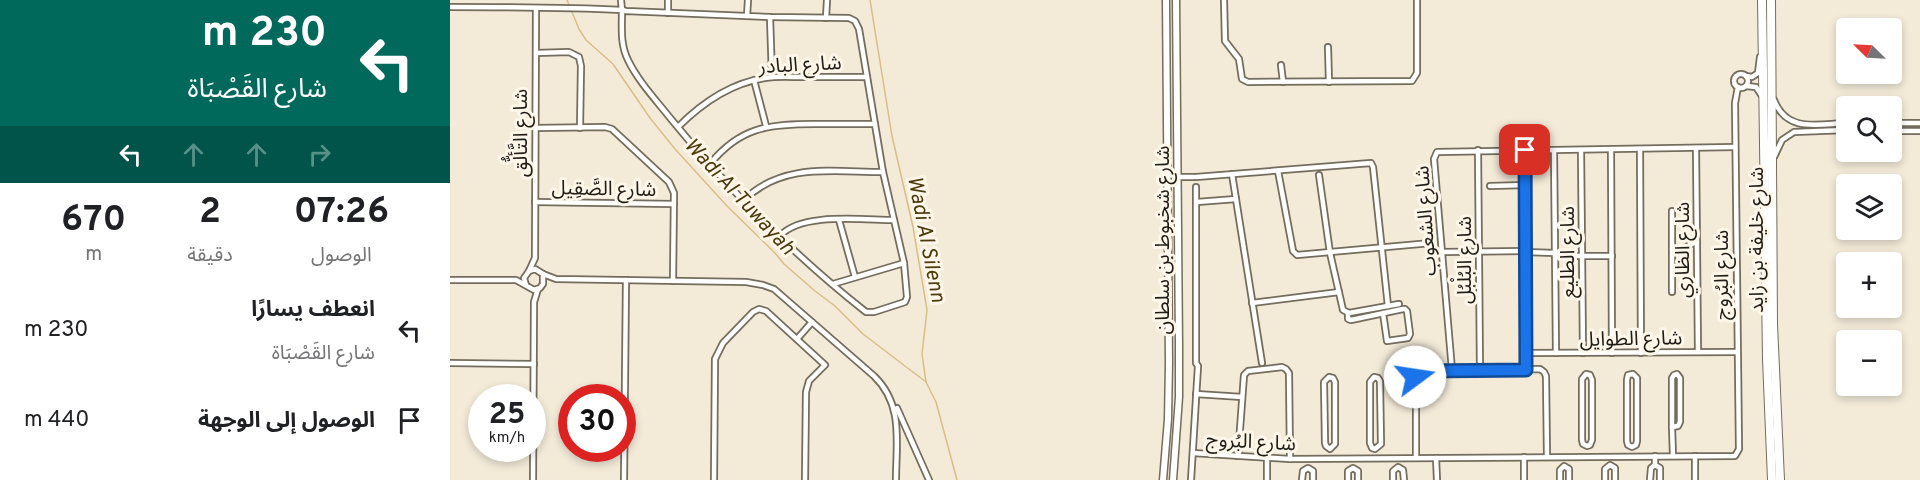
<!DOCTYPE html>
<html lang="ar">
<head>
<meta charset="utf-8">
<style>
	:root { --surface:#fff; --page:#f2f2f2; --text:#202124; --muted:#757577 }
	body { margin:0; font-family:Overpass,"Noto Sans Arabic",sans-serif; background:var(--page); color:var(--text); direction:rtl; height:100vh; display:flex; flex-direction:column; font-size:22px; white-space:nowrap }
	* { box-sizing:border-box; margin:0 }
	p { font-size:20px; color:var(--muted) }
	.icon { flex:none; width:33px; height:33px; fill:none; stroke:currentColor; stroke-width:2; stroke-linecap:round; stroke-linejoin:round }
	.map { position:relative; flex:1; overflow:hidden; direction:ltr }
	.side { display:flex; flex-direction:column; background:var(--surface); width:450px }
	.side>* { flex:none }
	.hud { background:#00695c; color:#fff; overflow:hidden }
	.needle { width:39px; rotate:294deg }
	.buttons { position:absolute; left:1386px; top:18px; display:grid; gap:12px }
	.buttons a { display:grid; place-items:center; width:66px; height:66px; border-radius:6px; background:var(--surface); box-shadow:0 3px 9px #0003; font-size:30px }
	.speed { position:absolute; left:18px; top:384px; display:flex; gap:12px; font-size:30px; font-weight:700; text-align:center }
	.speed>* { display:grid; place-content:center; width:78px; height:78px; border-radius:50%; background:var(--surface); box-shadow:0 3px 9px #0003; line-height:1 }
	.speed small { font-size:15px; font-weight:400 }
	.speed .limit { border:9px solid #d22; background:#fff; color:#111 }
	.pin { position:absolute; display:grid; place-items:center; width:51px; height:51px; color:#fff; margin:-26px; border-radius:12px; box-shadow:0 3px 9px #0006 }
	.me { position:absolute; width:66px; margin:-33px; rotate:76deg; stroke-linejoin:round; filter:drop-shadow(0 0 4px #0008) }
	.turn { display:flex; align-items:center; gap:21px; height:126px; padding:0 24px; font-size:27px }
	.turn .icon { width:78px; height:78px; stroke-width:2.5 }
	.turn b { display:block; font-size:42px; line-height:51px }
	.lanes { display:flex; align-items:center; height:57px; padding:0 24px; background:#0003; justify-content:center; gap:30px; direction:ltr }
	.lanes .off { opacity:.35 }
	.eta { display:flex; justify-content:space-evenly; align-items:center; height:102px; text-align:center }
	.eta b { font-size:36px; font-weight:700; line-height:42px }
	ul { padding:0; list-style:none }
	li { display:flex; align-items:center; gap:18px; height:90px; padding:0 24px }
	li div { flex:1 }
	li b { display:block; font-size:22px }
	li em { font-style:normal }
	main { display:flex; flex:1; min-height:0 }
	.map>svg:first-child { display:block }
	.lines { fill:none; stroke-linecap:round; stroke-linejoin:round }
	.stream { stroke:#d9be86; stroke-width:1.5 }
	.minor-casing { stroke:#746c5c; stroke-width:8 }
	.major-casing { stroke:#746c5c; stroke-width:9 }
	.highway-casing { stroke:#746c5c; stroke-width:10 }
	.minor { stroke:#fff; stroke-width:4.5 }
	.major { stroke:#fff; stroke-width:6 }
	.highway { stroke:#fff; stroke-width:8 }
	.route-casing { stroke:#114b97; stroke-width:15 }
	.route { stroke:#1a73e8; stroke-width:10 }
	.labels { text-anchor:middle; stroke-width:6; stroke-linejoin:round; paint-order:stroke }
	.street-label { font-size:20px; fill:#1f1c16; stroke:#fef7e9 }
	.water-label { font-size:21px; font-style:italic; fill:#4d3a0c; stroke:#fef7e9 }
</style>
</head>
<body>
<main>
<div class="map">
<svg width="1470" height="480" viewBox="0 0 1470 480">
	<rect width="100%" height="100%" fill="#f3ead8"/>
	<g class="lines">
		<g class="stream">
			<polyline points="117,0 129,29 136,40 163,64 200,118 225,149 277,206 325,253 334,264 365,291 385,306 413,334 476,382"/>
			<polyline points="420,0 442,136 463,227 477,310 472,354 476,382 486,402 507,480"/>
		</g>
		<defs>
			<g id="minor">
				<polyline points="774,0 775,41 789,59 792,79 798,82 962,81 967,73 967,0"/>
				<path d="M0 7C57 7 115 7 172 10L176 11 320 17 399 18 405 21 409 29 433 172 454 263 457 297 455 302 424 312H416C346 257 277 188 221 119 206 100 188 81 178 60 170 44 172 28 172 10L171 0"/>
				<polyline points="218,13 218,0"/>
				<polyline points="297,16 298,0"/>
				<polyline points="320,17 322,77"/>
				<polyline points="376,18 377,0"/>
				<polyline points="878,47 879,82"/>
				<polyline points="86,53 119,52 129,57 131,66 130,128"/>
				<polyline points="831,65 833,82"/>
				<circle cx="1291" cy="81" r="7"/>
				<polyline points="1296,76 1302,77 1308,73 1310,57"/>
				<polyline points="304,80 316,126"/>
				<polyline points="1296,86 1306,87 1312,96"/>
				<path d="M1324 100C1337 133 1367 124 1396 123"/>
				<polyline points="1442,123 1470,123"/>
				<path d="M228 127C252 103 281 83 315 78 327 76 340 77 352 77 374 77 395 77 417 77"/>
				<polyline points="85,128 155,127 162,129 219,182 224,193 223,281"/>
				<polyline points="1442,131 1470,131"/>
				<polyline points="1246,148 1248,352"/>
				<polyline points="1190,149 1191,353"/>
				<polyline points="1028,150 1030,370"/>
				<polyline points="1075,150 1076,370"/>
				<polyline points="1104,150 1106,353"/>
				<polyline points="1131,150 1133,353"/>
				<polyline points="1161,150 1162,353"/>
				<polyline points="1324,157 1332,140 1344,132 1396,130"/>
				<path d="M260 164C290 127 319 124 364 124 385 124 405 124 425 124"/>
				<polyline points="828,171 843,251 847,255 981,243"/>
				<polyline points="782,174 812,363"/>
				<polyline points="869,175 880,253 893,310 899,313 949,304"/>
				<polyline points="728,177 744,177"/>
				<polyline points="746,177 921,163 923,167 938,306"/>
				<polyline points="1040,186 1075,185"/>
				<path d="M294 200C333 162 383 172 433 172"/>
				<polyline points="85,202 224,204"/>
				<polyline points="747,202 786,199"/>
				<polyline points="1222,211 1222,292"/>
				<polyline points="389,220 405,277"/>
				<path d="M330 236C351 212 413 220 444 220"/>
				<polyline points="1222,249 1234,249 1241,244 1247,242"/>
				<polyline points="992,252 1075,251"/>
				<polyline points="1075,252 1105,253"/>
				<polyline points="1105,256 1162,256"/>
				<polyline points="79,271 85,258 86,8"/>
				<path d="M93 274 106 279 296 282 313 285 324 289 424 376C454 405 446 442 446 480"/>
				<polyline points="0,280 66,280 84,290 90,288 93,284 93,274 85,269 79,271 74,278 76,285"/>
				<polyline points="383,284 454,263"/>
				<polyline points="802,303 889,292"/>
				<polyline points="898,313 898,319 901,320 953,309 955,309 957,311 960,334 958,338 937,341 933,313"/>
				<polyline points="347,339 362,322"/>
				<polyline points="1076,353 1287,352"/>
				<polyline points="0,363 84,364"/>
				<polyline points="1002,370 984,159 987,152 1285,147"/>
				<polygon points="1136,374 1140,375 1142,380 1142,440 1140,445 1137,446 1133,444 1132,440 1132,379"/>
				<polygon points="1183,374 1187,378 1187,441 1186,445 1182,447 1178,445 1177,441 1177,380 1178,375"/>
				<polygon points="1227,374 1230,378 1230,422 1228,426 1222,427 1222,378 1224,375"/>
				<polygon points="879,377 883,378 885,382 885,444 880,449 876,446 875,443 874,382"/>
				<polygon points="924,377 928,378 930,381 931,444 925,449 922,448 920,443 920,382"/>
				<polyline points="746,394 792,397"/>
				<polyline points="447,408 479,480"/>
				<polyline points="1222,427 1223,456"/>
				<polyline points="743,453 840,459 1285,456 1289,449 1285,103 1288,87"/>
				<polyline points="788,456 794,375 798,371 832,367 836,369 839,373 840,459"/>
				<polyline points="1205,456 1205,465 1210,468 1210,480"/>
				<polyline points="1074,457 1074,480"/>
				<polyline points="817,458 817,480"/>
				<polyline points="966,458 966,374 971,371 1090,369 1094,372 1096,376 1097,456"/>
				<polyline points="986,458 987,480"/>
				<polyline points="83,480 84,302 88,289"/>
				<polyline points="174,480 176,280"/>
				<polyline points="264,480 265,359 273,343 303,312 309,309 316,311 375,365 359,381 356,392 355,480"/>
				<polyline points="741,480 748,366 746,363 746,187"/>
				<polyline points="852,480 853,471 858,468 863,471 863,480"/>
				<polyline points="898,480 898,471 903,468 908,471 908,480"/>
				<polyline points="943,480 943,471 948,467 953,470 954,480"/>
				<polyline points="1110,480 1110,470 1114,466 1119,469 1119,480"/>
				<polyline points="1155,480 1155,469 1160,465 1165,468 1165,480"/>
				<polyline points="1200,480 1201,468 1205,465"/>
				<polyline points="1245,480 1245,456"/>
			</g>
			<g id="major">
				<polyline points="713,480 718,419 719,363 716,0"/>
				<polyline points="723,480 729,397 729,346 726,0"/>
			</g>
			<g id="highway">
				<polyline points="1312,0 1317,359 1322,480"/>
				<polyline points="1321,0 1323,324 1330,480"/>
			</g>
		</defs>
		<use href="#minor" class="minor-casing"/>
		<use href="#major" class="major-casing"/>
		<use href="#highway" class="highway-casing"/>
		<use href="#minor" class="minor"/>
		<use href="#major" class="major"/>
		<use href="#highway" class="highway"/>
	</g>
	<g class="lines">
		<defs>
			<polyline id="route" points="965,377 967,373 971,371 1076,370 1075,150"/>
		</defs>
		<use href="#route" class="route-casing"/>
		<use href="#route" class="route"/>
	</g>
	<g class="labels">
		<g class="street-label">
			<text transform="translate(350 64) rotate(-3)" y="7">شارع البادر</text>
			<text transform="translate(70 133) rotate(-90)" y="7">شارع التَّألُّق</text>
			<text transform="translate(154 188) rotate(1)" y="7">شارع الصَّقِيل</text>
			<text transform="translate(975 221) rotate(-94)" y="7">شارع الشعوب</text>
			<text transform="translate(712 240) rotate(-90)" y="7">شارع شخبوط بن سلطان</text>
			<text transform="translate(1306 240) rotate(-90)" y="7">شارع خليفة بن زايد</text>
			<text transform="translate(1232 250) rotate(-90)" y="7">شارع الظاري</text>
			<text transform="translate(1117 252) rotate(-90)" y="7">شارع الطليع</text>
			<text transform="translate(1014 260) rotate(-90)" y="7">شارع البُلْبُل</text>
			<text transform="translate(1271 275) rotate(-90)" y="7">شارع البُروج</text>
			<text transform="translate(1181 338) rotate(-1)" y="7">شارع الطوايل</text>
			<text transform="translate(801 441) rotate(3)" y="7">شارع البُروج</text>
		</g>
		<g class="water-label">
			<text transform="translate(290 196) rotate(47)" y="7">Wadi Al Tuwayah</text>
			<text transform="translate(477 239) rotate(79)" y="7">Wadi Al Silenn</text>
		</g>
	</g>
</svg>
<div class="buttons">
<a><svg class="needle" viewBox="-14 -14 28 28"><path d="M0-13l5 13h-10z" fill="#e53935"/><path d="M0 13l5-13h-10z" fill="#757577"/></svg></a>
<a><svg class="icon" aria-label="search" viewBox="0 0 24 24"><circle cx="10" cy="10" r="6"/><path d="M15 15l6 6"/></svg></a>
<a><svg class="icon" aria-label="layers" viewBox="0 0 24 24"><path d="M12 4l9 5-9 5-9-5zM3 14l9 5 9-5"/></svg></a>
<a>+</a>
<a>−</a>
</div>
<div class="speed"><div>25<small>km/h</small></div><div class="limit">30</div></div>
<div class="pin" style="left:1075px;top:150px;background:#d93025"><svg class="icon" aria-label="arrive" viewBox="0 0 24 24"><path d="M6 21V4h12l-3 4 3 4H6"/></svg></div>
<svg class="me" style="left:965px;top:377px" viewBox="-20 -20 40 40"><circle r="19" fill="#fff"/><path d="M0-13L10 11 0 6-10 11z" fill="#1a73e8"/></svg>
</div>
<section class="side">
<div class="hud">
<div class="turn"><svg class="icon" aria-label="left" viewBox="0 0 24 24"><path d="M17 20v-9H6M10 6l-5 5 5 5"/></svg><div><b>230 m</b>شارع القَصْبَاة</div></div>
<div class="lanes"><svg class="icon" aria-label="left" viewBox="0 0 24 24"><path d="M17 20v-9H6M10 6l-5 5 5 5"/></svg><svg class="icon off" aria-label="ahead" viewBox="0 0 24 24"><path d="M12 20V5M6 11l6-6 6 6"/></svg><svg class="icon off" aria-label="ahead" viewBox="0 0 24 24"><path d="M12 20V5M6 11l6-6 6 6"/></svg><svg class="icon off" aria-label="right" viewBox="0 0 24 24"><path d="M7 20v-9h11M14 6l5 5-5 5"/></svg></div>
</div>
<div class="eta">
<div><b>07:26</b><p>الوصول</p></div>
<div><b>2</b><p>دقيقة</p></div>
<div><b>670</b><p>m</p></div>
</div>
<ul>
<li><svg class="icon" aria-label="left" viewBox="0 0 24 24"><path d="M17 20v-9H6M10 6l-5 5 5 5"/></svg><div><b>انعطف يسارًا</b><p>شارع القَصْبَاة</p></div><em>230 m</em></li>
<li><svg class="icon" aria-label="arrive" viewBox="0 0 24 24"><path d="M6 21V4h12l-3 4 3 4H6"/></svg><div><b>الوصول إلى الوجهة</b></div><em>440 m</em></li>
</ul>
</section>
</main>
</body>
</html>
